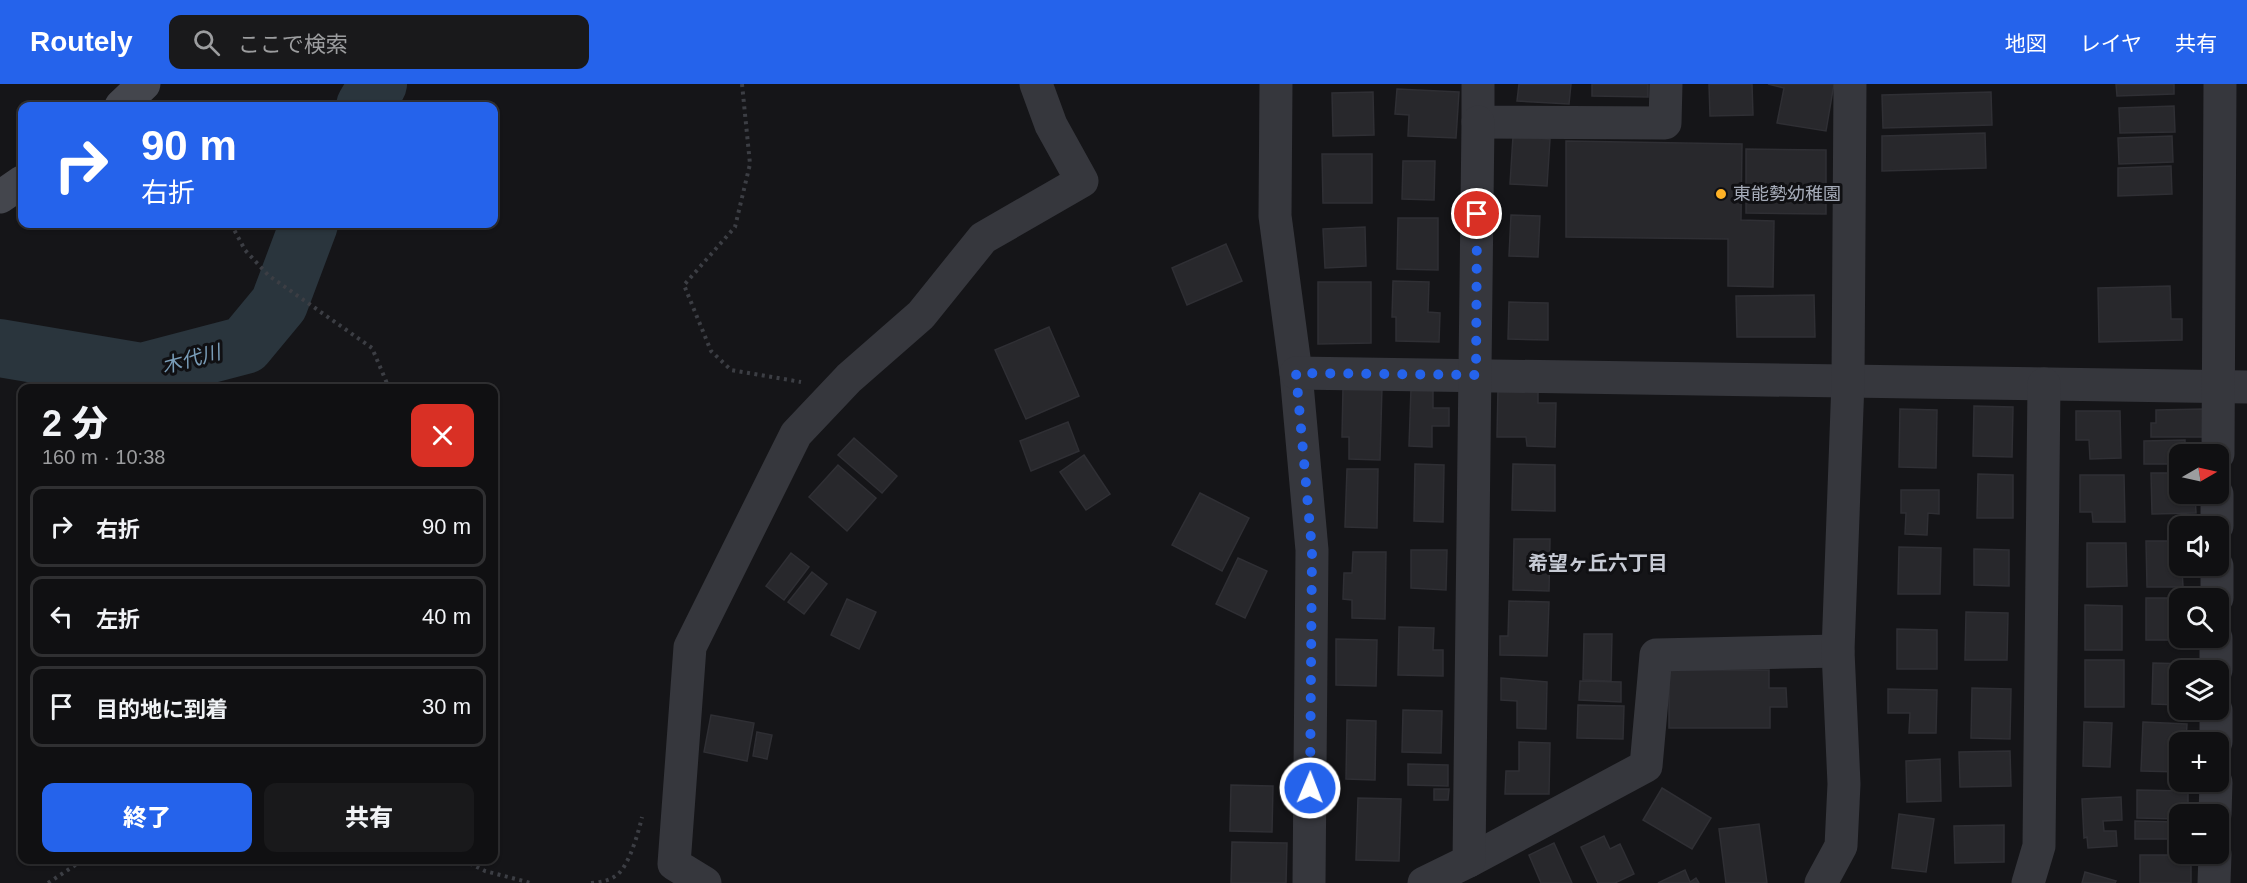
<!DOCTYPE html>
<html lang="ja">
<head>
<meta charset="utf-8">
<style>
	:root { --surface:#101012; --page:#19191b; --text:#f1f3f6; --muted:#9c9d9f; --line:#303032; --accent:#2563eb }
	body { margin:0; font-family:Arial,"Noto Sans JP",sans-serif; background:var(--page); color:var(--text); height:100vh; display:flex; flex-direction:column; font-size:22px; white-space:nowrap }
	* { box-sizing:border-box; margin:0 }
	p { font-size:20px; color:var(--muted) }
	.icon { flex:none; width:33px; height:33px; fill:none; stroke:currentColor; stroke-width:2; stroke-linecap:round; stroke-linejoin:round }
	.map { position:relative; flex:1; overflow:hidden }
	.panel { position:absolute; left:18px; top:300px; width:480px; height:480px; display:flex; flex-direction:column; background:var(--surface); border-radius:12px; box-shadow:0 2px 4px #0004,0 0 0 2px var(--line) }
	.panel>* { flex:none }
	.hud { position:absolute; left:18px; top:18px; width:480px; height:126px; border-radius:12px; box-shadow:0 2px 4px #0004,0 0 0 2px var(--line); background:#2563eb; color:#fff; overflow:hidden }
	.needle { width:39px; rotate:81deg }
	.buttons { position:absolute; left:2169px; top:360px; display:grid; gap:12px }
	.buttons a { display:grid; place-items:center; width:60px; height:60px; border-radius:12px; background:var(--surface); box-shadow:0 2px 4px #0004,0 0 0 2px var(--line); font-size:30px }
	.pin { position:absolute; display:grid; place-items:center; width:51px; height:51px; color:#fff; margin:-26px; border:3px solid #fff; border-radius:50%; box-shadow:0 2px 6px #0007 }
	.me { position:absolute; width:66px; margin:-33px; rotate:1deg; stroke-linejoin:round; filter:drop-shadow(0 0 4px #0008) }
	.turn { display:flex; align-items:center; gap:21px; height:126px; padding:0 24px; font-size:27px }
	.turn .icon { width:78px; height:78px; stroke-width:2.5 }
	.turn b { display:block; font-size:42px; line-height:51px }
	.round { display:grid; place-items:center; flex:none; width:63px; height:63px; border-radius:12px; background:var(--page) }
	.summary { display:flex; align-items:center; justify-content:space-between; height:102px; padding:0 24px }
	h1 { font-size:36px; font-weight:800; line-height:45px }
	.cta { display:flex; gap:12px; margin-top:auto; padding:12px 24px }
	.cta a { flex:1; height:69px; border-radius:12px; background:var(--accent); color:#fff; font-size:24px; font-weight:800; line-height:69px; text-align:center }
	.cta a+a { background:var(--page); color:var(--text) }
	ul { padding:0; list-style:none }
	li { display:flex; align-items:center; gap:18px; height:81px; margin:0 12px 9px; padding:0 12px; border:3px solid var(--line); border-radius:12px }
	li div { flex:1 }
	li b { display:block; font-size:22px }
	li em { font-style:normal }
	header { display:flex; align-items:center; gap:36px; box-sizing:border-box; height:84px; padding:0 30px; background:var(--accent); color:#fff }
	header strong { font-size:28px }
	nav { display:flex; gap:33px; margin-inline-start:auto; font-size:21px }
	.search { width:420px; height:54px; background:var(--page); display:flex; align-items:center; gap:15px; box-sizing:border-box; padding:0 21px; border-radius:12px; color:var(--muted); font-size:22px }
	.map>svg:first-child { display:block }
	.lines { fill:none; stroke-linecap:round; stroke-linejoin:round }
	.river { stroke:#2a353d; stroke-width:58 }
	.building { fill:#28282c; stroke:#2f2f34; stroke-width:1.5 }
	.path { stroke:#3c3e44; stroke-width:4; stroke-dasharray:3 4.5; stroke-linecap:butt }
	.street { stroke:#36373d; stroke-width:33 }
	.secondary { stroke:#44464d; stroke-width:33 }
	.route { stroke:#2563eb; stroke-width:10; stroke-dasharray:0 18 }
	.poi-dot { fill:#ffb226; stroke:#101013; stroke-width:2 }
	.labels { text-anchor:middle; stroke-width:6; stroke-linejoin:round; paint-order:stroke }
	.poi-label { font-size:18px; fill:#a6acb9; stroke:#101013; text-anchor:start }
	.water-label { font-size:20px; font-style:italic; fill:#799cb7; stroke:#101013 }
	.neighbourhood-label { font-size:20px; font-weight:bold; fill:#c7cbd5; stroke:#101013 }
</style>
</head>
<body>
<header>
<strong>Routely</strong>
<div class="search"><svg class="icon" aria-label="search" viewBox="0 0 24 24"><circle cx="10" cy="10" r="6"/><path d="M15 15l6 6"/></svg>ここで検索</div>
<nav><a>地図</a><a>レイヤ</a><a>共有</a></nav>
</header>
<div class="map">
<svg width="2247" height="799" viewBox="0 0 2247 799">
	<rect width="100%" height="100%" fill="#151518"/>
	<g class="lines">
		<g class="river">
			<polyline points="365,22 378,0"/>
			<polyline points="0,264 142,288 245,261 279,220 309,140"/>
		</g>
	</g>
	<g class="building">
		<polygon points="1519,0 1571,0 1569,20 1517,17"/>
		<polygon points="1592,0 1648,0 1648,13 1592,12"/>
		<polygon points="1709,0 1752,0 1753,31 1710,32"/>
		<polygon points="1768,0 1834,0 1826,47 1777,39 1784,4"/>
		<polygon points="2116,0 2174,0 2174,10 2117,12"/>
		<polygon points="1397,5 1459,8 1456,54 1408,52 1409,31 1395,30"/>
		<polygon points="1373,8 1374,51 1333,52 1332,9"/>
		<polygon points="1991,8 1992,41 1883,44 1882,11"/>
		<polygon points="2174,22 2175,48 2120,49 2119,24"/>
		<polygon points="1985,49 1986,84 1882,87 1882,52"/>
		<polygon points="1513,52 1550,55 1547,102 1510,100"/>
		<polygon points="2172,52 2173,78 2119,80 2118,54"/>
		<polygon points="1566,57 1742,60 1741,136 1774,137 1773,203 1728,202 1728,155 1566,153"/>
		<polygon points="1746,65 1826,66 1826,130 1746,129"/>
		<polygon points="1322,70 1372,70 1372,119 1323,119"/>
		<polygon points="1403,77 1435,77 1434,116 1402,115"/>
		<polygon points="2171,82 2172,110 2118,112 2118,84"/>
		<polygon points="1511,131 1540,132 1538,173 1509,172"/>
		<polygon points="1398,134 1438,134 1438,186 1397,185"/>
		<polygon points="1365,143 1366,182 1325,184 1323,145"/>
		<polygon points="1226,160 1242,197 1187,221 1172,184"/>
		<polygon points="1393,197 1429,198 1428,228 1440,229 1439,258 1396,257 1396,233 1392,233"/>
		<polygon points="1318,198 1371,198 1371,259 1318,260"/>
		<polygon points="2170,202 2171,235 2182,235 2182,256 2099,258 2098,204"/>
		<polygon points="1814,211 1815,253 1737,253 1736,212"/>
		<polygon points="1509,218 1548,219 1548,256 1508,255"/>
		<polygon points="1049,243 1079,312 1026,335 995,266"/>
		<polygon points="1343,303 1382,303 1380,376 1349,375 1349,353 1342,353"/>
		<polygon points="1498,303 1538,304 1538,319 1556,319 1555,363 1527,362 1526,353 1497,353"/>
		<polygon points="1411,305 1433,305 1433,324 1449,324 1449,342 1432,342 1432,363 1409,362"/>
		<polygon points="1974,322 2013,323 2012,373 1973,372"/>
		<polygon points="1900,325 1937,326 1936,384 1899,383"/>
		<polygon points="2203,325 2203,353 2151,353 2151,339 2156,339 2156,326"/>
		<polygon points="2076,327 2120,327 2121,374 2090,375 2089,356 2076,356"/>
		<polygon points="1068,338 1079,367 1031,387 1020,357"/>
		<polygon points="854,354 897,392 882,409 838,371"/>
		<polygon points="2185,356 2185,370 2180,370 2180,380 2144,380 2144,357"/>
		<polygon points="1084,371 1110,410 1086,426 1060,388"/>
		<polygon points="1415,380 1444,381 1443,438 1414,437"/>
		<polygon points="1513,380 1555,381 1555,427 1512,426"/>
		<polygon points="838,381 876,414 847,447 809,413"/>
		<polygon points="1347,385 1378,385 1377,444 1345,443"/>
		<polygon points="2151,389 2180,389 2180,410 2195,410 2196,429 2152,430"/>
		<polygon points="1978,390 2013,391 2013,434 1977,434"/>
		<polygon points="2080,391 2124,391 2125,438 2093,438 2092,428 2080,428"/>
		<polygon points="1901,406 1939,406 1939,430 1928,429 1927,451 1905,450 1906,429 1901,429"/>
		<polygon points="1200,409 1249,434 1222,487 1172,461"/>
		<polygon points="1514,455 1550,455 1549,507 1513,506"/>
		<polygon points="2146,457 2180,457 2180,482 2189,482 2189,484 2182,484 2183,503 2147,503"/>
		<polygon points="2087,459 2126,459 2127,502 2087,503"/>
		<polygon points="1899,463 1941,464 1940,510 1898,510"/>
		<polygon points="1974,465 2009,466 2009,502 1974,501"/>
		<polygon points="1411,466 1447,466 1446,506 1411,504"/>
		<polygon points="1353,468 1386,468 1385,535 1352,534 1352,516 1343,515 1344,489 1352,489"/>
		<polygon points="791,469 809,483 784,516 766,502"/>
		<polygon points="1238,474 1267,487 1245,534 1216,520"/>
		<polygon points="812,488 827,500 804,530 788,518"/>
		<rect x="2146" y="514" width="34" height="42"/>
		<polygon points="847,515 876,528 859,565 831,551"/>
		<polygon points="1509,517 1549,518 1547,572 1500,571 1500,552 1508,552"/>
		<polygon points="2085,521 2122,522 2122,566 2085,566"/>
		<polygon points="1966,528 2008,529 2007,576 1965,576"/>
		<polygon points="1399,543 1434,544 1433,566 1443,566 1443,592 1398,591"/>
		<polygon points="1897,545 1937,546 1937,585 1897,585"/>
		<polygon points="1584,550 1612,550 1611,597 1583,596"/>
		<polygon points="1336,555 1377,556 1376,602 1336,601"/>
		<rect x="2085" y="576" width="39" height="47"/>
		<polygon points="2153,579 2189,580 2189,586 2180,586 2180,621 2152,620"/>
		<polygon points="1669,586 1769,586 1769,604 1786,604 1787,623 1770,623 1770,644 1669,644"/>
		<polygon points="1501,594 1547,598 1546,645 1517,644 1517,617 1501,616"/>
		<polygon points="1580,597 1621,598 1621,618 1579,616"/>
		<polygon points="1972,604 2011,605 2010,655 1971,654"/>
		<polygon points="1888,605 1937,606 1936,649 1909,649 1910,629 1888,629"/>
		<polygon points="1578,621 1624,622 1623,655 1577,654"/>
		<polygon points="1403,626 1442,627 1441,669 1402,668"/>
		<polygon points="711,631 754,639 747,677 704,668"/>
		<polygon points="1347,636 1376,637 1375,696 1346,695"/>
		<polygon points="2084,638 2112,639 2110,683 2083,682"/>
		<polygon points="2143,638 2187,640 2186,658 2180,658 2180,688 2141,687"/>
		<polygon points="757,648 772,651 767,675 753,672"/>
		<polygon points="1519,658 1550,659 1549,710 1505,710 1506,687 1519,687"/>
		<polygon points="2010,667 2011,702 1960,703 1959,668"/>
		<polygon points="1940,675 1941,717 1907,718 1906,677"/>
		<polygon points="1408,680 1448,681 1448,702 1408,701"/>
		<polygon points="1231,701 1273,702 1272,748 1230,747"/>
		<polygon points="1662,704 1711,734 1692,765 1643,736"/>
		<polygon points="1434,705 1449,705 1448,716 1434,716"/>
		<polygon points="2137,706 2188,707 2188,730 2180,730 2180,735 2137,734"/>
		<polygon points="2121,713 2122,736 2103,737 2104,747 2116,747 2117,762 2088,764 2087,753 2084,754 2082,715"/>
		<polygon points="1358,714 1401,715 1399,777 1356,776"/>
		<polygon points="1899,730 1934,735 1926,788 1892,784"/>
		<polygon points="2135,737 2179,738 2178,755 2135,755"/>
		<polygon points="1759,740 1767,799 1726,799 1719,745"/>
		<polygon points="2004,741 2004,778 1955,779 1954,742"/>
		<polygon points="1604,752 1610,765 1620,760 1634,790 1615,799 1598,799 1581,763"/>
		<polygon points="1232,758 1287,759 1286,799 1231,799"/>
		<polygon points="1554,759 1568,790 1572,799 1541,799 1529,771"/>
		<rect x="2140" y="771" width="51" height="28"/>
		<polygon points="1685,786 1690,798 1696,794 1699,799 1658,799"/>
		<polygon points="2085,788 2116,797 2115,799 2082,799"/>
	</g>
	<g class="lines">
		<g class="path">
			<polyline points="742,0 750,80 735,143 684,201 711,267 731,286 801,298"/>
			<polyline points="231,140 245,166 268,191 372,264 389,304"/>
			<polyline points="463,776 485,787 531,799"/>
			<polyline points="48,799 83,776"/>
			<path d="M591 799C601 798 610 797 618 790 629 781 639 747 642 733"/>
		</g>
		<g class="street">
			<polyline points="1276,0 1275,132 1296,289 1312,466 1309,799"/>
			<polyline points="1478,0 1478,38 1665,39 1666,0"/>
			<polyline points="1296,289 2247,303"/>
			<polyline points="2218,370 2220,0"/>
			<polyline points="2217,442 2217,410"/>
			<polyline points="2217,514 2217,482"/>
			<polyline points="2216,586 2216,554"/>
			<polyline points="2216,658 2216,626"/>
			<polyline points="2215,730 2216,698"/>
			<polyline points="1469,777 1646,682 1656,571 1838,567"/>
			<polyline points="705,799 674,780 690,563 796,350 849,294 921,231 983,154 1082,97 1051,41 1036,0"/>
			<polyline points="1424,799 1469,777 1478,38"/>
			<polyline points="1821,799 1841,762 1844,700 1838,567 1848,297 1850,0"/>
			<polyline points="2028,799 2039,762 2044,300"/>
			<polyline points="2214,799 2215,770"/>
		</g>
		<g class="secondary">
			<polyline points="121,22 144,0"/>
			<polyline points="0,113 22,98"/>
		</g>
	</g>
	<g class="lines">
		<polyline class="route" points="1310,704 1312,466 1296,289 1476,291 1477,130"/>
	</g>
	<circle class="poi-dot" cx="1721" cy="110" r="6"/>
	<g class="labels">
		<g class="poi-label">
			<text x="1733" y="116">東能勢幼稚園</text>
		</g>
		<g class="water-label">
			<text transform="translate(191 275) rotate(-15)" y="7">木代川</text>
		</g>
		<g class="neighbourhood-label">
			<text x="1598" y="486">希望ヶ丘六丁目</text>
		</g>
	</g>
</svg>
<div class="buttons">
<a><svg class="needle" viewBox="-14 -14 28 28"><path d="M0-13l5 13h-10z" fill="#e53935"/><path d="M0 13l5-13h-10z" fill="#9c9d9f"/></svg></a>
<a><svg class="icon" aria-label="sound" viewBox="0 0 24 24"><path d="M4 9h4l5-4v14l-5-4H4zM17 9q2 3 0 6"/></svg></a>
<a><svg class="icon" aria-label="search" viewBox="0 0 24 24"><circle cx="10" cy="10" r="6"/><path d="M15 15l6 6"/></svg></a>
<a><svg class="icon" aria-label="layers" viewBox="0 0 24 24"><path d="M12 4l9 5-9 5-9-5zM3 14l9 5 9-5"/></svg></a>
<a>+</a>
<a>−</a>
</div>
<div class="pin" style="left:1477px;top:130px;background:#d93025"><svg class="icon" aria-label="arrive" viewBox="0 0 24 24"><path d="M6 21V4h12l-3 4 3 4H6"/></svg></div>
<svg class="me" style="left:1310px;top:704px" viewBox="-20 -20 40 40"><circle r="17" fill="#2563eb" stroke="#fff" stroke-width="3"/><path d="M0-11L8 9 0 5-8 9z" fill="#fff"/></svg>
<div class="hud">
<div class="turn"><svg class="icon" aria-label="right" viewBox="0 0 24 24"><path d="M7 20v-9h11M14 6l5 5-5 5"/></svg><div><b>90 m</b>右折</div></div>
</div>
<section class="panel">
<div class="summary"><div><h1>2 分</h1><p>160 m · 10:38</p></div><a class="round" style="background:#d93025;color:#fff"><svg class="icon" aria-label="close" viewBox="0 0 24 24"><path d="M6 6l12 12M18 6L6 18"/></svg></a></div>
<ul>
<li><svg class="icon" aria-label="right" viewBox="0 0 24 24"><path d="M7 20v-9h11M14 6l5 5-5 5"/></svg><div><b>右折</b></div><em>90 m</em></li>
<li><svg class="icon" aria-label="left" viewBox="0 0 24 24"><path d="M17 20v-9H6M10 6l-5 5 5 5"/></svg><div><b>左折</b></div><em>40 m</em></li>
<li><svg class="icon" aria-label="arrive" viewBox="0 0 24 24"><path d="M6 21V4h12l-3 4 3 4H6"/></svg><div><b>目的地に到着</b></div><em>30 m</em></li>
</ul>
<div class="cta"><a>終了</a><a>共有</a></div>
</section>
</div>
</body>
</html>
